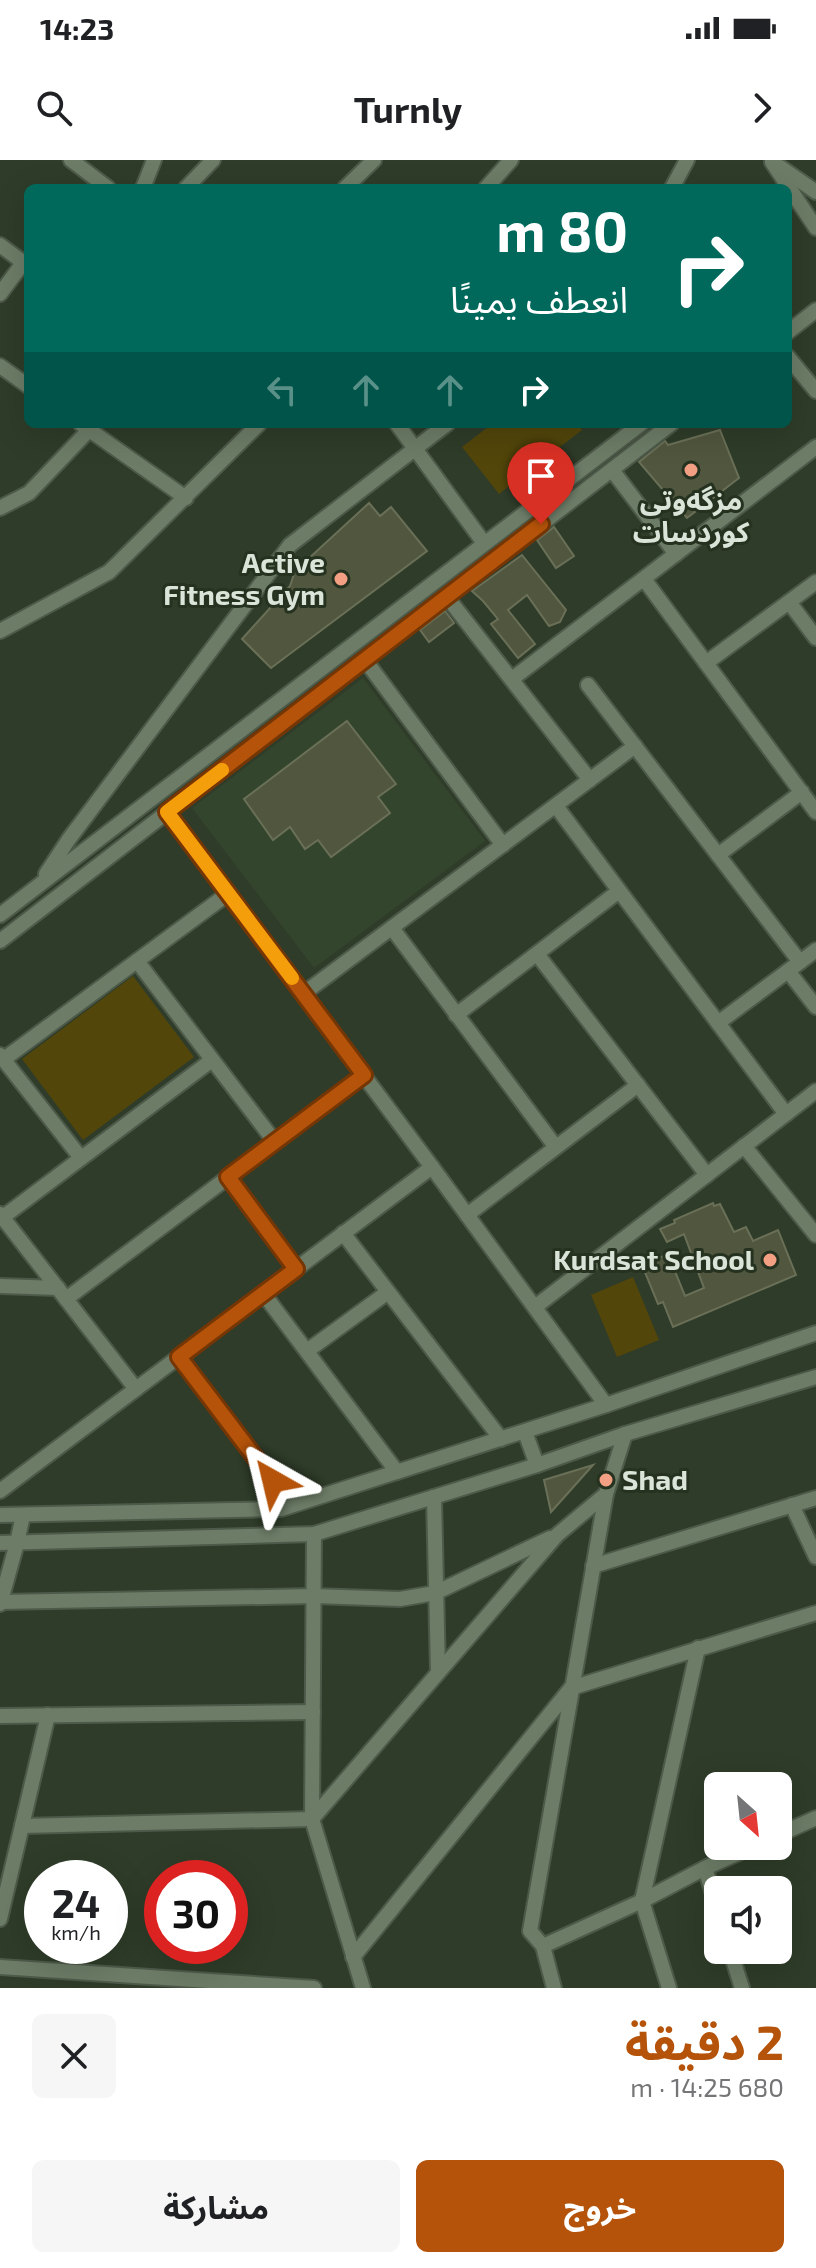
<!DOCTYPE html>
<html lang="ar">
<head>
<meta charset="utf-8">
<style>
	:root { --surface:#fff; --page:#f6f6f6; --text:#202124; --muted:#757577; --accent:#b45309 }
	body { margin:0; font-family:"Exo 2","Noto Sans Arabic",sans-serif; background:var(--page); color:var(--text); direction:rtl; height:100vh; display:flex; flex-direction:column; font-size:30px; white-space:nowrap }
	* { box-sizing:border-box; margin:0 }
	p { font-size:26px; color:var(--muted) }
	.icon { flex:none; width:44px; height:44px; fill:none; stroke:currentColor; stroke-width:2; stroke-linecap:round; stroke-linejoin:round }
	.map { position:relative; height:1828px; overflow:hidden; direction:ltr }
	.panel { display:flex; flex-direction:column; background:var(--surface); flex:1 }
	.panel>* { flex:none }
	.hud { position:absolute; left:24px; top:24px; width:768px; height:244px; border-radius:12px; box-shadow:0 8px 32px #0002; direction:rtl; background:#00695c; color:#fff; overflow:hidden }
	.needle { width:52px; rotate:153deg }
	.tools { position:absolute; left:704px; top:1612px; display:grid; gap:16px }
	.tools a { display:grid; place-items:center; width:88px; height:88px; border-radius:12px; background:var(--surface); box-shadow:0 8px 32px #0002; font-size:40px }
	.speed { position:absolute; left:24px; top:1700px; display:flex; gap:16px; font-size:40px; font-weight:700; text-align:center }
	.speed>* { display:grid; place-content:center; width:104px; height:104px; border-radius:50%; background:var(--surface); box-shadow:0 8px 32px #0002; line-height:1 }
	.speed small { font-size:20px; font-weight:400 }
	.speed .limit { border:12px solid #d22; background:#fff; color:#111 }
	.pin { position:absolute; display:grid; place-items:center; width:68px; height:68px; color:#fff; margin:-82px -34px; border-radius:50% 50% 50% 0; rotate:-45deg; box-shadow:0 0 8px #0007 }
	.pin .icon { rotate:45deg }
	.me { position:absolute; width:88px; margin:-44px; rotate:323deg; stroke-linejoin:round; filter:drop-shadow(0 0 6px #0008) }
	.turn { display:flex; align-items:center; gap:28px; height:168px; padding:0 32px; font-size:36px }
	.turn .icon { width:104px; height:104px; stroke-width:2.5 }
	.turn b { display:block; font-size:56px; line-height:68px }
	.lanes { display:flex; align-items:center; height:76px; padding:0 32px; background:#0003; justify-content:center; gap:40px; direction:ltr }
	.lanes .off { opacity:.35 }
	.round { display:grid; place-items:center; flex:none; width:84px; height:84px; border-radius:12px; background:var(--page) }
	.headline { display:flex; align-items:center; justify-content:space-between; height:136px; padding:0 32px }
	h1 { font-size:48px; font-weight:700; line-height:60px; color:var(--accent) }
	.action { display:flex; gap:16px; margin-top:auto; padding:16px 32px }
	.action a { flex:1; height:92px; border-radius:12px; background:var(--accent); color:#fff; font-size:32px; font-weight:700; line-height:92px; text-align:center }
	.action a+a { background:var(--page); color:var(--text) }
	.status { display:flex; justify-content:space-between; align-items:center; height:56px; padding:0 40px; background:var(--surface); direction:ltr }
	.status svg { height:22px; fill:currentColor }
	header { display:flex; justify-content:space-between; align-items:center; height:104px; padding:0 32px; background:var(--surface); font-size:36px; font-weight:700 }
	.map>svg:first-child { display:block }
	.built { fill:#33452c }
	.park { fill:#52460b }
	.building { fill:#51563e; stroke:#6a7057; stroke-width:2 }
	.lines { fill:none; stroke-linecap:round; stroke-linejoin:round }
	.minor-casing { stroke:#4d5949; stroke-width:18 }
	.minor { stroke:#6c7c66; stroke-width:14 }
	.route-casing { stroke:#753606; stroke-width:20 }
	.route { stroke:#b45309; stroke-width:14 }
	.slow { stroke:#f59e0b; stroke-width:14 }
	.poi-dot { fill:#f39f84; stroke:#253220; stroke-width:3 }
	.labels { text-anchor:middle; stroke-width:6; stroke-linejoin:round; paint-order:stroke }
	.poi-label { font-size:28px; font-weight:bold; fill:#dbe4d8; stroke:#253220; text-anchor:end }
</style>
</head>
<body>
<div class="status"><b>14:23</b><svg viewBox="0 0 49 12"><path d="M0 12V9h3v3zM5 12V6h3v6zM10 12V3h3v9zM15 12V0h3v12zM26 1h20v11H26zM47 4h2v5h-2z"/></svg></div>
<header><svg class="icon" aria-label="forward" viewBox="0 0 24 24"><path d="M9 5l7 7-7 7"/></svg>Turnly<svg class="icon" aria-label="search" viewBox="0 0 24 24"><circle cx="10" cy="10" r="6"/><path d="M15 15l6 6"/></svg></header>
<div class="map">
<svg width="816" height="1828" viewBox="0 0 816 1828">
	<rect width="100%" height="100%" fill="#2f3c29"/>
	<polygon class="built" points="363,518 485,681 314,808 192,648"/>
	<g class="park">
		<polygon points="492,264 577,264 582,270 499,334 462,287"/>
		<polygon points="133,816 194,897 83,980 22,899"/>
		<polygon points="633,1117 659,1180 617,1197 591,1135"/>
	</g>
	<g class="building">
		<polygon points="720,270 739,318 687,358 639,302 665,281 668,285"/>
		<polygon points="369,343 380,356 391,347 427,391 271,508 242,479 290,426 295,411"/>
		<polygon points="554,367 574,396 556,408 537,380"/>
		<polygon points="522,395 566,450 560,462 549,466 527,435 508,450 535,484 518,498 491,464 498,459 483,441 472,431"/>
		<polygon points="445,451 454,463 429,482 420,470"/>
		<polygon points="347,561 396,624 378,637 390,653 331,697 318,680 305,689 290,667 273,680 244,639"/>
		<polygon points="713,1043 714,1046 720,1044 734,1072 746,1067 753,1081 778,1070 796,1115 673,1167 663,1142 658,1144 642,1105 668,1094 685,1136 704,1128 684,1074 667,1082 660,1069 675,1063 674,1060"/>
		<polygon points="593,1305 551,1352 544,1320"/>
	</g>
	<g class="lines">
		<defs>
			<g id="minor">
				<polyline points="71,0 108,28"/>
				<polyline points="772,2 816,68"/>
				<polyline points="780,7 816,32"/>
				<polyline points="143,28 154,0"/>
				<polyline points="186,28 213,0"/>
				<polyline points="345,28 374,0"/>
				<polyline points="486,28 511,0"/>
				<polyline points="672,28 687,0"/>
				<polyline points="0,85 28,106"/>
				<polyline points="0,134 23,103"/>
				<polyline points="788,172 816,150"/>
				<polyline points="788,197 816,231"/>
				<polyline points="0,206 28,226"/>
				<polyline points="81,264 186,338"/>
				<polyline points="397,264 484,383"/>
				<polyline points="612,310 676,394"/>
				<polyline points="0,348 29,333 89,270"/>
				<polyline points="644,419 816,652"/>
				<polyline points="447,437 590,620"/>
				<polyline points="789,442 816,478"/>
				<polyline points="0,471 109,412 259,264"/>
				<polyline points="365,500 503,685"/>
				<polyline points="706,503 816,422"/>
				<polyline points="512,519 816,287"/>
				<polyline points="588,525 800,802"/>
				<polyline points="556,646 786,954"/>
				<polyline points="167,652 432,1007 606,1245"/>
				<polyline points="718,695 802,632"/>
				<polyline points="46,714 69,679 290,385 447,264"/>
				<polyline points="0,755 641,264"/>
				<polyline points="392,768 555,986"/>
				<polyline points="0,781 671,264"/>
				<polyline points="537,794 707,1015"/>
				<polyline points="137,801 275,982"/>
				<polyline points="788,811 816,847"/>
				<polyline points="303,834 635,586"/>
				<polyline points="456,855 619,731"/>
				<polyline points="718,863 816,790"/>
				<polyline points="0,895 81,998"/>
				<polyline points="4,899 229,733"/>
				<polyline points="744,986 816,1075"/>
				<polyline points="228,1017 296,1109"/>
				<polyline points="0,1054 136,1229"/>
				<polyline points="467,1055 638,925"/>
				<polyline points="3,1057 212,900"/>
				<polyline points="343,1073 501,1279"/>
				<polyline points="0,1126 58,1128"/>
				<polyline points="263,1133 397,1312"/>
				<polyline points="66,1139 364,915"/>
				<polyline points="535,1147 816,931"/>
				<polyline points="307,1191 388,1132"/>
				<polyline points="179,1197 292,1345"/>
				<polyline points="525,1272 537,1305"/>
				<polyline points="625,1274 606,1334 530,1771 543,1786 642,1741 705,1708 754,1686"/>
				<polyline points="0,1331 432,1007"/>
				<polyline points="434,1337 438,1512"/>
				<polyline points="792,1345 816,1397"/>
				<polyline points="0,1355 281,1349 606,1245 816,1173"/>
				<polyline points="314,1374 312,1659 363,1828"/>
				<polyline points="0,1383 314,1374 537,1305 625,1274 816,1217"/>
				<polyline points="593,1406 816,1338"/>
				<polyline points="0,1442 314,1436 400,1439 435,1433 550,1378"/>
				<polyline points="0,1444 17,1383 23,1355"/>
				<polyline points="0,1556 313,1552"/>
				<polyline points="22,1666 312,1659 557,1375 606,1334"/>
				<polyline points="778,1675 816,1658"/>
				<polyline points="705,1708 718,1750"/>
				<polyline points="0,1759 48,1555"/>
				<polyline points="543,1786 554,1828"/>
				<polyline points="730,1790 742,1828"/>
				<polyline points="353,1797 571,1528 816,1453"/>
				<polyline points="0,1807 314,1828"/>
				<polyline points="669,1828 642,1741 698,1488"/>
			</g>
		</defs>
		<use href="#minor" class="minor-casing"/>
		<use href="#minor" class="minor"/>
	</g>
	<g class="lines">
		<defs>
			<polyline id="route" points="273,1321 179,1197 296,1109 228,1017 364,915 167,652 541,364"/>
		</defs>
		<use href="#route" class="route-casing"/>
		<use href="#route" class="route"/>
		<polyline class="slow" points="222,610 167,652 292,818"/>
	</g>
	<g class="poi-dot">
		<circle cx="691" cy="310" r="8"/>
		<circle cx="341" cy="419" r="8"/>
		<circle cx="770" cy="1100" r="8"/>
		<circle cx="606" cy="1320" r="8"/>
	</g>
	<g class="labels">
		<g class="poi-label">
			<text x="691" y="350" text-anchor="middle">مزگەوتی<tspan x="691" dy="32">كوردسات</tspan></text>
			<text x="325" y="413">Active<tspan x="325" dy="32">Fitness Gym</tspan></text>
			<text x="754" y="1110">Kurdsat School</text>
			<text x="622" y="1330" text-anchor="start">Shad</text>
		</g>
	</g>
</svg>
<div class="tools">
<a><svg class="needle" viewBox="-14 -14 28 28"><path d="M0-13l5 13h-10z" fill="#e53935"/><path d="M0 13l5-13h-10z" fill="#757577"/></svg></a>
<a><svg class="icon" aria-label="sound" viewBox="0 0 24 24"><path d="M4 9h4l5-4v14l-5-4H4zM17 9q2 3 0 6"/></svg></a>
</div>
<div class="speed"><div>24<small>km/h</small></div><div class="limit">30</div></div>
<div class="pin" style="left:541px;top:364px;background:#d93025"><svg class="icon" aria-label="arrive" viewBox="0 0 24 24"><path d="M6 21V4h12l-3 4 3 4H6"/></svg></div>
<svg class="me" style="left:273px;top:1321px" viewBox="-20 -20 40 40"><path d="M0-17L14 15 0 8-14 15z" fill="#b45309" stroke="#fff" stroke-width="4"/></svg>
<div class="hud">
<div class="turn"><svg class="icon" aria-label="right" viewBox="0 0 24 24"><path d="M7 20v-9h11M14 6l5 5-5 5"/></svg><div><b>80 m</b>انعطف يمينًا</div></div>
<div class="lanes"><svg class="icon off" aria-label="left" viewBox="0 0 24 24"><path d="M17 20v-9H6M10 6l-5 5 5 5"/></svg><svg class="icon off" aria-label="ahead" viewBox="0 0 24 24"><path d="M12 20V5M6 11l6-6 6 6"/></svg><svg class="icon off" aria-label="ahead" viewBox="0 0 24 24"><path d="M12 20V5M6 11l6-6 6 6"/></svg><svg class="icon" aria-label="right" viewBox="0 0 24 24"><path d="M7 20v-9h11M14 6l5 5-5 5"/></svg></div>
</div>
</div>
<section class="panel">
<div class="headline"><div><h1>2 دقيقة</h1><p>680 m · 14:25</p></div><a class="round"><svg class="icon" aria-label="close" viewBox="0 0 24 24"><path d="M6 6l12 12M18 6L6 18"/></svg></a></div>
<div class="action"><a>خروج</a><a>مشاركة</a></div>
</section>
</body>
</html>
